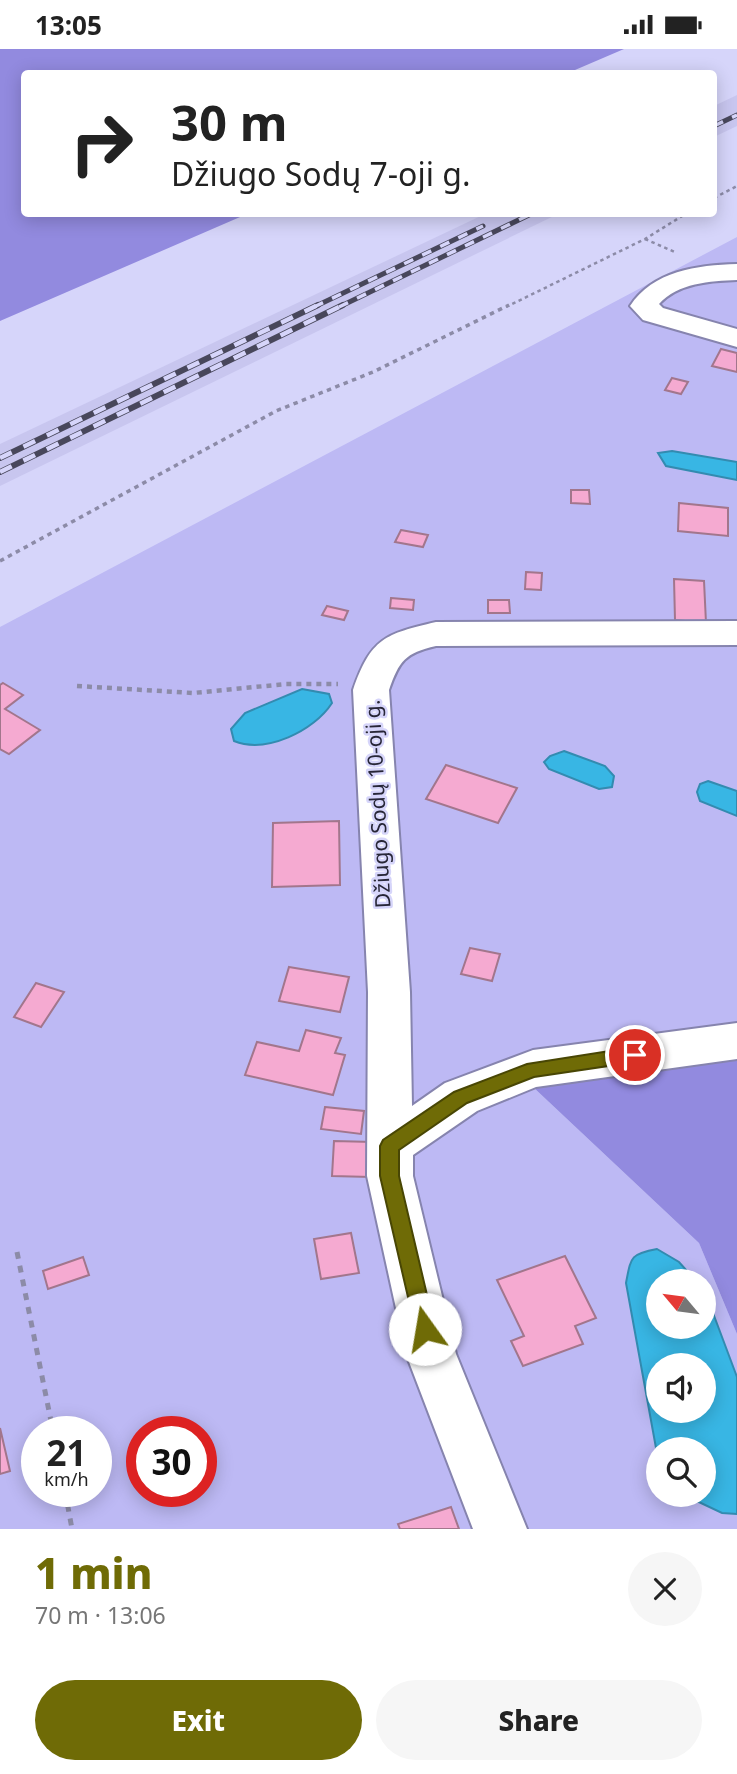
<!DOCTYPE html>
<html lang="en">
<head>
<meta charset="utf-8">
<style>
	:root { --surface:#fff; --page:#f6f6f6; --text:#222; --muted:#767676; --accent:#6f6b06 }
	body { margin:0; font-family:"Noto Sans",sans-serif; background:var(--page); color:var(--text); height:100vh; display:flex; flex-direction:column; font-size:26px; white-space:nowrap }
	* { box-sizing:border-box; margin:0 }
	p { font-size:23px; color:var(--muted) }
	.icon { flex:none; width:38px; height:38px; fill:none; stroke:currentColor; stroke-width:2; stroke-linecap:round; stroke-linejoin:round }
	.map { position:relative; height:1480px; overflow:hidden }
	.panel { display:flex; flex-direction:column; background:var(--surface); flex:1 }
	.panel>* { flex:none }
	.hud { position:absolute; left:21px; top:21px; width:696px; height:147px; border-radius:7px; box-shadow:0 4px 18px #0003; background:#fff; color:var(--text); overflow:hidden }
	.needle { width:46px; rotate:299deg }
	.tools { position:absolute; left:646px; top:1220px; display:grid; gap:14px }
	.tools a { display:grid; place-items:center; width:70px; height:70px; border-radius:50%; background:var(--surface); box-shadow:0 4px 18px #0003; font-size:35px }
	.speed { position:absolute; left:21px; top:1367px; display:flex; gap:14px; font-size:35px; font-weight:700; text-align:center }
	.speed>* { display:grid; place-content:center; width:91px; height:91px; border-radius:50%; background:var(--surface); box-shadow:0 4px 18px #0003; line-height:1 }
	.speed small { font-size:18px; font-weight:400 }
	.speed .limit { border:10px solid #d22; background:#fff; color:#111 }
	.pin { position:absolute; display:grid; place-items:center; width:60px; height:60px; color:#fff; margin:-30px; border:4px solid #fff; border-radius:50%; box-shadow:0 2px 7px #0007 }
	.me { position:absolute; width:77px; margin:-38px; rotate:347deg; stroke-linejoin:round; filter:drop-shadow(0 0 5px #0008) }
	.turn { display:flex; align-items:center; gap:24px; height:147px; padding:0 35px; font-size:32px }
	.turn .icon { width:91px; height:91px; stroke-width:2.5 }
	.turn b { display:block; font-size:49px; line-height:60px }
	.round { display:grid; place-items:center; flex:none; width:74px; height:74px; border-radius:37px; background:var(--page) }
	.overview { display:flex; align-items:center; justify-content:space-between; height:119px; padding:0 35px }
	h1 { font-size:42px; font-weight:800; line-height:52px; color:var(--accent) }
	.cta { display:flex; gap:14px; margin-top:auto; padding:14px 35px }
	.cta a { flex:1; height:80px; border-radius:42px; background:var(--accent); color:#fff; font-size:28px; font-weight:800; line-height:80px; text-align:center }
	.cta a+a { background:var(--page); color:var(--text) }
	.status { display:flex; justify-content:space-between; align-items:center; height:49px; padding:0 35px; background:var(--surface); direction:ltr }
	.status svg { height:19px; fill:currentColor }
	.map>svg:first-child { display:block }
	.built { fill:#c8c6ef }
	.green { fill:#bdb9f4; fill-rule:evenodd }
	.forest { fill:#928adf }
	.water { fill:#38b6e4; stroke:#338bb0; stroke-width:2; fill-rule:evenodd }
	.building { fill:#f5aad1; stroke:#a2768c; stroke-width:2 }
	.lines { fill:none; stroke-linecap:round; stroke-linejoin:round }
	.street-casing { stroke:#8684ae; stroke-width:4 }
	.path-far3 { stroke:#8c8ba7; stroke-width:2.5; stroke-dasharray:3.5 3.5; stroke-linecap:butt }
	.path-far2 { stroke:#8c8ba7; stroke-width:3.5; stroke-dasharray:4.5 4.5; stroke-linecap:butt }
	.path-far1 { stroke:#8c8ba7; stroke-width:4.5; stroke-dasharray:5 5; stroke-linecap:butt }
	.path { stroke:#8c8ba7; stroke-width:5; stroke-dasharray:7 7; stroke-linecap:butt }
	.street { fill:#fff; fill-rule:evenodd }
	.rail-far1-casing { stroke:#48475b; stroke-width:5 }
	.rail-casing { stroke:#48475b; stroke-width:6 }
	.rail-far1 { stroke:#d6d5fa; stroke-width:3.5; stroke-dasharray:10; stroke-linecap:butt }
	.rail { stroke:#d6d5fa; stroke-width:4.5; stroke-dasharray:13; stroke-linecap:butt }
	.route { fill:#6f6b06; stroke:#484604; stroke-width:2 }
	.labels { text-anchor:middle; stroke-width:5; stroke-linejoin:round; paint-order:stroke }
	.street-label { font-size:21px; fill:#272637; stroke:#d6d5fa }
</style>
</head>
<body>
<div class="status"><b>13:05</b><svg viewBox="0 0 49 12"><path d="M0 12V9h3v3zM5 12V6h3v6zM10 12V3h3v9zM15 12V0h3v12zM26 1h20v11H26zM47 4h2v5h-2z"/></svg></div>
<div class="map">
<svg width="737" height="1480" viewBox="0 0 737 1480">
	<rect width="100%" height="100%" fill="#d6d5fa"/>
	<g class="built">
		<polygon points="737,46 737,77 714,88 714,57"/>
		<polygon points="487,164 558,165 0,437 0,395"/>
	</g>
	<path class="green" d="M737 188V1003L534 1039 699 1194 737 1285V1480H0V578ZM658 1232H704V1278H658ZM658 1316H704V1362H658ZM37 1382H96V1442H37ZM142 1382H201V1442H142ZM658 1400H704V1446H658Z"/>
	<g class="forest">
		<polygon points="0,0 624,0 568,24 24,24 24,164 247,165 0,272"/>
		<polygon points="737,1003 737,1285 699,1194 533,1038"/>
	</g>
	<g class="water">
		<polygon points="672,402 737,413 737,431 666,417 658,404"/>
		<path d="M302 640 329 645 332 654C314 682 266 705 234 692L231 680 245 664Z"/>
		<polygon points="564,702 605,717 614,727 612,738 599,740 549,720 544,713 550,707"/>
		<polygon points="708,732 737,742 737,767 700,752 697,743 700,735"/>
		<path d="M657 1200 679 1213 696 1232H658V1278H704V1240L737 1328V1465L722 1464 684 1446H704V1400H658V1403L656 1399 626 1234C631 1208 630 1205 657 1200ZM704 1316V1362H658V1316Z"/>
	</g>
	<g class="building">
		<polygon points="721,300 737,304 737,323 712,317"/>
		<polygon points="672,329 688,333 681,345 665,341"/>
		<polygon points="571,441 589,441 590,455 571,454"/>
		<polygon points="679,454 728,459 728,487 678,482"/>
		<polygon points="401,481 428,486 423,498 395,493"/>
		<polygon points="526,523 542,524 541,541 525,540"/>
		<polygon points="674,530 704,532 706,574 675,571"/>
		<polygon points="391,549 414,551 413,561 390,559"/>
		<polygon points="488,551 509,551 510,564 488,564"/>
		<polygon points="327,557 348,562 344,571 322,566"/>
		<polygon points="3,634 23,646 5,660 40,681 9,705 0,700 0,636"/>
		<polygon points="446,716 517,739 498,774 426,750"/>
		<polygon points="339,772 340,836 272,838 273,774"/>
		<polygon points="470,899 500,905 492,932 461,925"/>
		<polygon points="289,918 349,928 340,963 279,952"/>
		<polygon points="36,934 64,943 41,978 14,968"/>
		<polygon points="306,981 341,989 335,1004 345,1006 333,1046 245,1026 257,993 299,1002"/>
		<polygon points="325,1058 364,1062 361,1085 321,1080"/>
		<polygon points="334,1092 373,1093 371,1128 332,1127"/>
		<polygon points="351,1184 359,1224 321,1230 314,1190"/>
		<polygon points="565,1207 596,1269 575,1277 583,1295 523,1317 511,1292 524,1287 497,1231"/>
		<polygon points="83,1208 89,1226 48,1240 43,1222"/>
		<polygon points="0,1379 10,1422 0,1425"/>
		<polygon points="451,1458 459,1480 400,1480 398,1475"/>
	</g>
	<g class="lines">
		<defs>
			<g id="street">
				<path d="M737 215V231C710 232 678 234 659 255L663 259 737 280V298L643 271 630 257C653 222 697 216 737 215Z"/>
				<path d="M737 572V596L436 597C405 604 399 612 389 641L410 943 412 1057 445 1034 533 1001 737 974V1010L536 1038 477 1062 413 1106V1127L456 1305 527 1480H473L406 1305 367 1127 368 943 353 641C371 589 385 585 436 573Z"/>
			</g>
		</defs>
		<use href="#street" class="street-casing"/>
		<g class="path-far3">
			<polyline points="714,149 737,137"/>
			<polyline points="645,190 677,204"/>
			<polyline points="506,258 645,190 687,164"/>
		</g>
		<polyline class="path-far2" points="0,512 276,362 373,323 509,256"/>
		<polyline class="path-far1" points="77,637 193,644 286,635 338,635"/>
		<g class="path">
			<polyline points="17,1203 53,1382"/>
			<polyline points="65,1442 72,1480"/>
		</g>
		<use href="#street" class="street"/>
		<defs>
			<g id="rail-far1">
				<polyline points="714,77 737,66"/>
				<polyline points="314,258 483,177"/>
				<polyline points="339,258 533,164"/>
			</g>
			<g id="rail">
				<polyline points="0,409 318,256"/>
				<polyline points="0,423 343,256"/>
			</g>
		</defs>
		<use href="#rail-far1" class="rail-far1-casing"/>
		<use href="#rail" class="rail-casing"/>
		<use href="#rail-far1" class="rail-far1"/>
		<use href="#rail" class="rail"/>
	</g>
	<polygon class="route" points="635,998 642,1001 644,1006 642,1012 534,1028 467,1054 399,1101 399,1127 435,1280 432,1287 425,1290 417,1287 380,1127 380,1097 383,1091 454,1043 527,1015"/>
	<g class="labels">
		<g class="street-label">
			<text transform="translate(378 755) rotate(-93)" y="7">Džiugo Sodų 10-oji g.</text>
		</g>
	</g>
</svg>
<div class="tools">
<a><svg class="needle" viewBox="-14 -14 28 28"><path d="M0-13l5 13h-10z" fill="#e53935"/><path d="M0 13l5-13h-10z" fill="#767676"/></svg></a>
<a><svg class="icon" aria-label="sound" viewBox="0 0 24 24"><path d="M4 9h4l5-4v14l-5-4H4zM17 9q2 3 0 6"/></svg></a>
<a><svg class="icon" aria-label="search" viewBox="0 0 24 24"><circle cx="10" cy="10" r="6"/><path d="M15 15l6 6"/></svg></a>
</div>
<div class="speed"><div>21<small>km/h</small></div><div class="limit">30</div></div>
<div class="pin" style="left:635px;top:1006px;background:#d93025"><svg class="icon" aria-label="arrive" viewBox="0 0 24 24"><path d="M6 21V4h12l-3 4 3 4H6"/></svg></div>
<svg class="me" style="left:425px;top:1280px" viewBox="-20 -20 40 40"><circle r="19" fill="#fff"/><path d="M0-13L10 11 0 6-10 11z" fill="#6f6b06"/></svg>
<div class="hud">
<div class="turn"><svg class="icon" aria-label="right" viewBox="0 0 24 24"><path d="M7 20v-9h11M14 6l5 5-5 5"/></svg><div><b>30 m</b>Džiugo Sodų 7-oji g.</div></div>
</div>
</div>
<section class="panel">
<div class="overview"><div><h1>1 min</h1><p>70 m · 13:06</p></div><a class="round"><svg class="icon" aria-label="close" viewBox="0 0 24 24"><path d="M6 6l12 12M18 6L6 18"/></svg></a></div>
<div class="cta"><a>Exit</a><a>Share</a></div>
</section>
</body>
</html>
